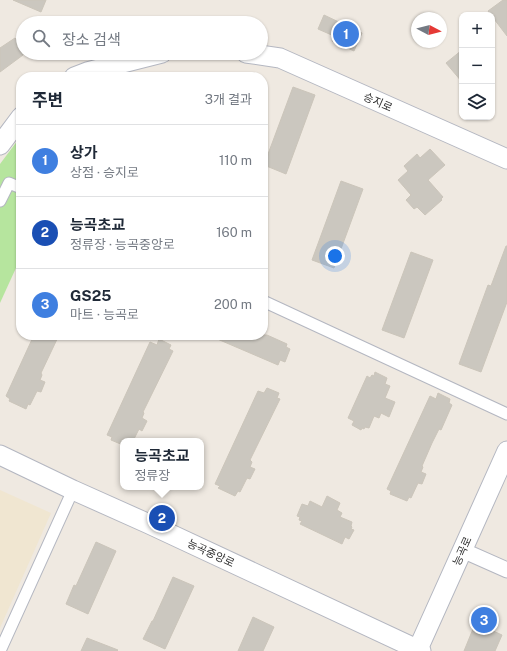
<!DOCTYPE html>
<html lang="ko">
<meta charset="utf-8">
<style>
body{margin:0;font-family:"Public Sans","Noto Sans KR",sans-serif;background:#f6f6f7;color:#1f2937}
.controls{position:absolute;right:12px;top:12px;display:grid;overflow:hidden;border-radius:8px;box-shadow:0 1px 3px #0004}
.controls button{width:36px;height:36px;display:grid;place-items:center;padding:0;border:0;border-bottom:1px solid #e0e1e3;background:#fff;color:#1f2937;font:20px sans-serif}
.compass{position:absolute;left:411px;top:12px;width:36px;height:36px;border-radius:50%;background:#fff;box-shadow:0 1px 3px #0004;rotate:97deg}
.you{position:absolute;left:335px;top:256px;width:14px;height:14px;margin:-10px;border:3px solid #fff;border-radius:50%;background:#1a73e8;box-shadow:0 0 0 6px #1a73e833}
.badge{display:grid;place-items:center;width:26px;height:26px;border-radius:50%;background:#1a73e8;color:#fff;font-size:13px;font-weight:700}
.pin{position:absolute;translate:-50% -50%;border:2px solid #fff;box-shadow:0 1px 4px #0006}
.popup{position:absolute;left:120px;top:438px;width:84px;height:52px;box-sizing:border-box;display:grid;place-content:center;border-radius:8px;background:#fff;filter:drop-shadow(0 1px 3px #0005);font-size:13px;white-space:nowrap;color:#747a83}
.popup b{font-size:15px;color:#1f2937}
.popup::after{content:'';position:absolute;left:50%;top:100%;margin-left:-8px;border:8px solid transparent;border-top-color:#fff}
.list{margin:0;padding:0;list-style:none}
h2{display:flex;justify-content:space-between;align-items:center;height:52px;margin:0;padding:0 16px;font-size:17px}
h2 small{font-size:13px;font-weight:400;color:#747a83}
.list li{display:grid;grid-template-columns:26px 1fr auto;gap:12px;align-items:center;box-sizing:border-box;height:72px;padding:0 16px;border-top:1px solid #e0e1e3}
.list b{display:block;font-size:15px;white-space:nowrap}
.list p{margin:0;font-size:13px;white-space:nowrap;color:#747a83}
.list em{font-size:13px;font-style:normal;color:#747a83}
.icon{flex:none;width:22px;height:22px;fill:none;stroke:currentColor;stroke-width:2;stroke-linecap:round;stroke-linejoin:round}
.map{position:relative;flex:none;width:507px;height:651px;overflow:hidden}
.search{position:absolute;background:#fff;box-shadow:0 1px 3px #0004;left:16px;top:16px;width:252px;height:44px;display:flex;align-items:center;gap:10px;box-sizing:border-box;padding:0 14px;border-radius:22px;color:#747a83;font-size:15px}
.panel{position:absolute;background:#fff;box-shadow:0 1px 3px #0004;left:16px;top:72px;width:252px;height:268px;border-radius:16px}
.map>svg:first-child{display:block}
</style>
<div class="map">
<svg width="507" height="651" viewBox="0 0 507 651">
<rect width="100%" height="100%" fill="#efe9e1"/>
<!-- education -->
<path fill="#f0e6d1" d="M0 490 51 513 0 628Z"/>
<!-- green -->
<path fill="#b6e59e" d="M21 136V257L0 303V164Z"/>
<!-- building -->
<g fill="#cbc7bf" stroke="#cbc5ba">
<path d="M13 0H46L41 12Z"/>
<path d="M503 0H507V36L488 11Z"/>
<path d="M324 15 362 33 354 51 332 41 334 36 318 29Z"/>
<path d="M15 38 23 47V55L0 72V48Z"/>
<path d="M462 50V82L446 63Z"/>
<path d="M293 87 315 95 286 174 264 165Z"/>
<path d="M430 149 445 165 428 180 443 197 441 199 442 200 425 215 417 207 414 209 406 200 411 195 398 180 408 171 404 166 417 154 420 158Z"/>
<path d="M341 181 363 189 334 268 312 260Z"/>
<path d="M506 246H507V302L481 372 459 364 488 285 491 286Z"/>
<path d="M411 252 433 260 404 338 382 330Z"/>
<path d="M34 335H59L41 373 42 375 40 380 45 382 41 392 37 391 30 405 28 404 26 409 9 401 10 399 6 396Z"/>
<path d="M208 335H267L287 344 286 347 290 349 285 362 280 360 278 365Z"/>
<path d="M159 339 171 345 169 349 173 351 143 412 144 413 142 418 147 421 142 431 139 429 133 441H123V445L111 440 112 437 107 435 150 342 157 345Z"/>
<path d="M375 372 387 378 385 384 390 386 385 398 395 402 389 417 381 413 379 418 374 416 369 428 365 427 364 429 362 428 361 430 352 425 354 421 348 418 367 376 370 378 372 375 374 376Z"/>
<path d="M267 388 279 393 277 398 280 399 250 460 252 462 250 467 255 469 250 479 247 478 240 492 238 491 235 496 218 488 220 486 215 484 258 391 264 393Z"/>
<path d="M438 393 450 399 449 403 452 405 441 430 439 429 432 443 422 466 423 467 421 472 426 474 422 484 418 483 411 498 409 497 407 501 390 494 391 491 387 489 430 396 436 399Z"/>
<path d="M327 496 340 503 337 510 342 513 340 517 352 522 351 526 352 527 351 529 354 530 349 539 345 537 342 544 300 524 302 521 299 520 300 517 297 516 302 504 308 506 310 501 322 507Z"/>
<path d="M96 542 116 551 88 614 66 604 74 585 76 586Z"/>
<path d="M173 577 194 586 165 649 143 639 152 621H153Z"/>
<path d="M253 617 274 627 263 651H238Z"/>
<path d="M480 625 502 635 495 651H464L473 629Z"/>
<path d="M87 638 118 650 117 651H81Z"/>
</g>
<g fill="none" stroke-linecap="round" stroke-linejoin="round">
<!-- pedestrian casing -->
<g stroke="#b4b7c1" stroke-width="13">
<g id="pedestrian">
<path d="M0 201 9 183 21 188"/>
<path d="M263 301 507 414"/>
<path d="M0 651 73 490"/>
</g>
</g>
<!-- minor casing -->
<g stroke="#b4b7c1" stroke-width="17">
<path id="minor" d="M462 550 507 570"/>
</g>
<!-- tertiary casing -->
<g stroke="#b4b7c1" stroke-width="21">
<g id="tertiary">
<path d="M246 53 280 58 507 159"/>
<path d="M74 77 87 72 162 53"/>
<path d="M0 145 21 117"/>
<path d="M0 455 73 490 149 524 421 651"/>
<path d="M418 649 507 451"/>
</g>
</g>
<!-- secondary casing -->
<g stroke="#b4b7c1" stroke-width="24">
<path id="secondary" d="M417 651 418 649"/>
</g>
<!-- pedestrian -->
<use href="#pedestrian" stroke="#fff" stroke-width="11"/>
<!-- minor -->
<use href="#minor" stroke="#fff" stroke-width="15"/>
<!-- tertiary -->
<use href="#tertiary" stroke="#fff" stroke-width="19"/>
<!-- secondary -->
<use href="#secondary" stroke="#fff" stroke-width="22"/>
</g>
<g text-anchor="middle" stroke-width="4" stroke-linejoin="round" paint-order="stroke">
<!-- street labels -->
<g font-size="11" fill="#2e2e2e" stroke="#fff">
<text transform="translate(378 102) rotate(24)" y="4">승지로</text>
<text transform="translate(462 551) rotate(-66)" y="4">능곡로</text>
<text transform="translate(211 553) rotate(25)" y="4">능곡중앙로</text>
</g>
</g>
</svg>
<div class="controls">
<button>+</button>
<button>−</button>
<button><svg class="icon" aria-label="layers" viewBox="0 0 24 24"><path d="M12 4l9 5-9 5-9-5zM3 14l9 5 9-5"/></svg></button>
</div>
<svg class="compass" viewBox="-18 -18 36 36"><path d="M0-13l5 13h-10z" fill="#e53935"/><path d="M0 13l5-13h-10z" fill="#747a83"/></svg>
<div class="you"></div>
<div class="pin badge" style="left:346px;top:34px;background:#3f7fe0">1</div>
<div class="pin badge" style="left:162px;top:518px;background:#1a4fb4">2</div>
<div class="popup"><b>능곡초교</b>정류장</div>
<div class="pin badge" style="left:484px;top:620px;background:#3f7fe0">3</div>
<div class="search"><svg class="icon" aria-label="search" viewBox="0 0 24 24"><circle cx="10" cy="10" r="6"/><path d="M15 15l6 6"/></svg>장소 검색</div>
<section class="panel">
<h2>주변<small>3개 결과</small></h2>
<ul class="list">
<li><span class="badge" style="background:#3f7fe0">1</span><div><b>상가</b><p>상점 · 승지로</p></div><em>110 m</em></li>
<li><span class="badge" style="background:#1a4fb4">2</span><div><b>능곡초교</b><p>정류장 · 능곡중앙로</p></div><em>160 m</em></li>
<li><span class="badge" style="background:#3f7fe0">3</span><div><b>GS25</b><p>마트 · 능곡로</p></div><em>200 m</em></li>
</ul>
</section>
</div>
